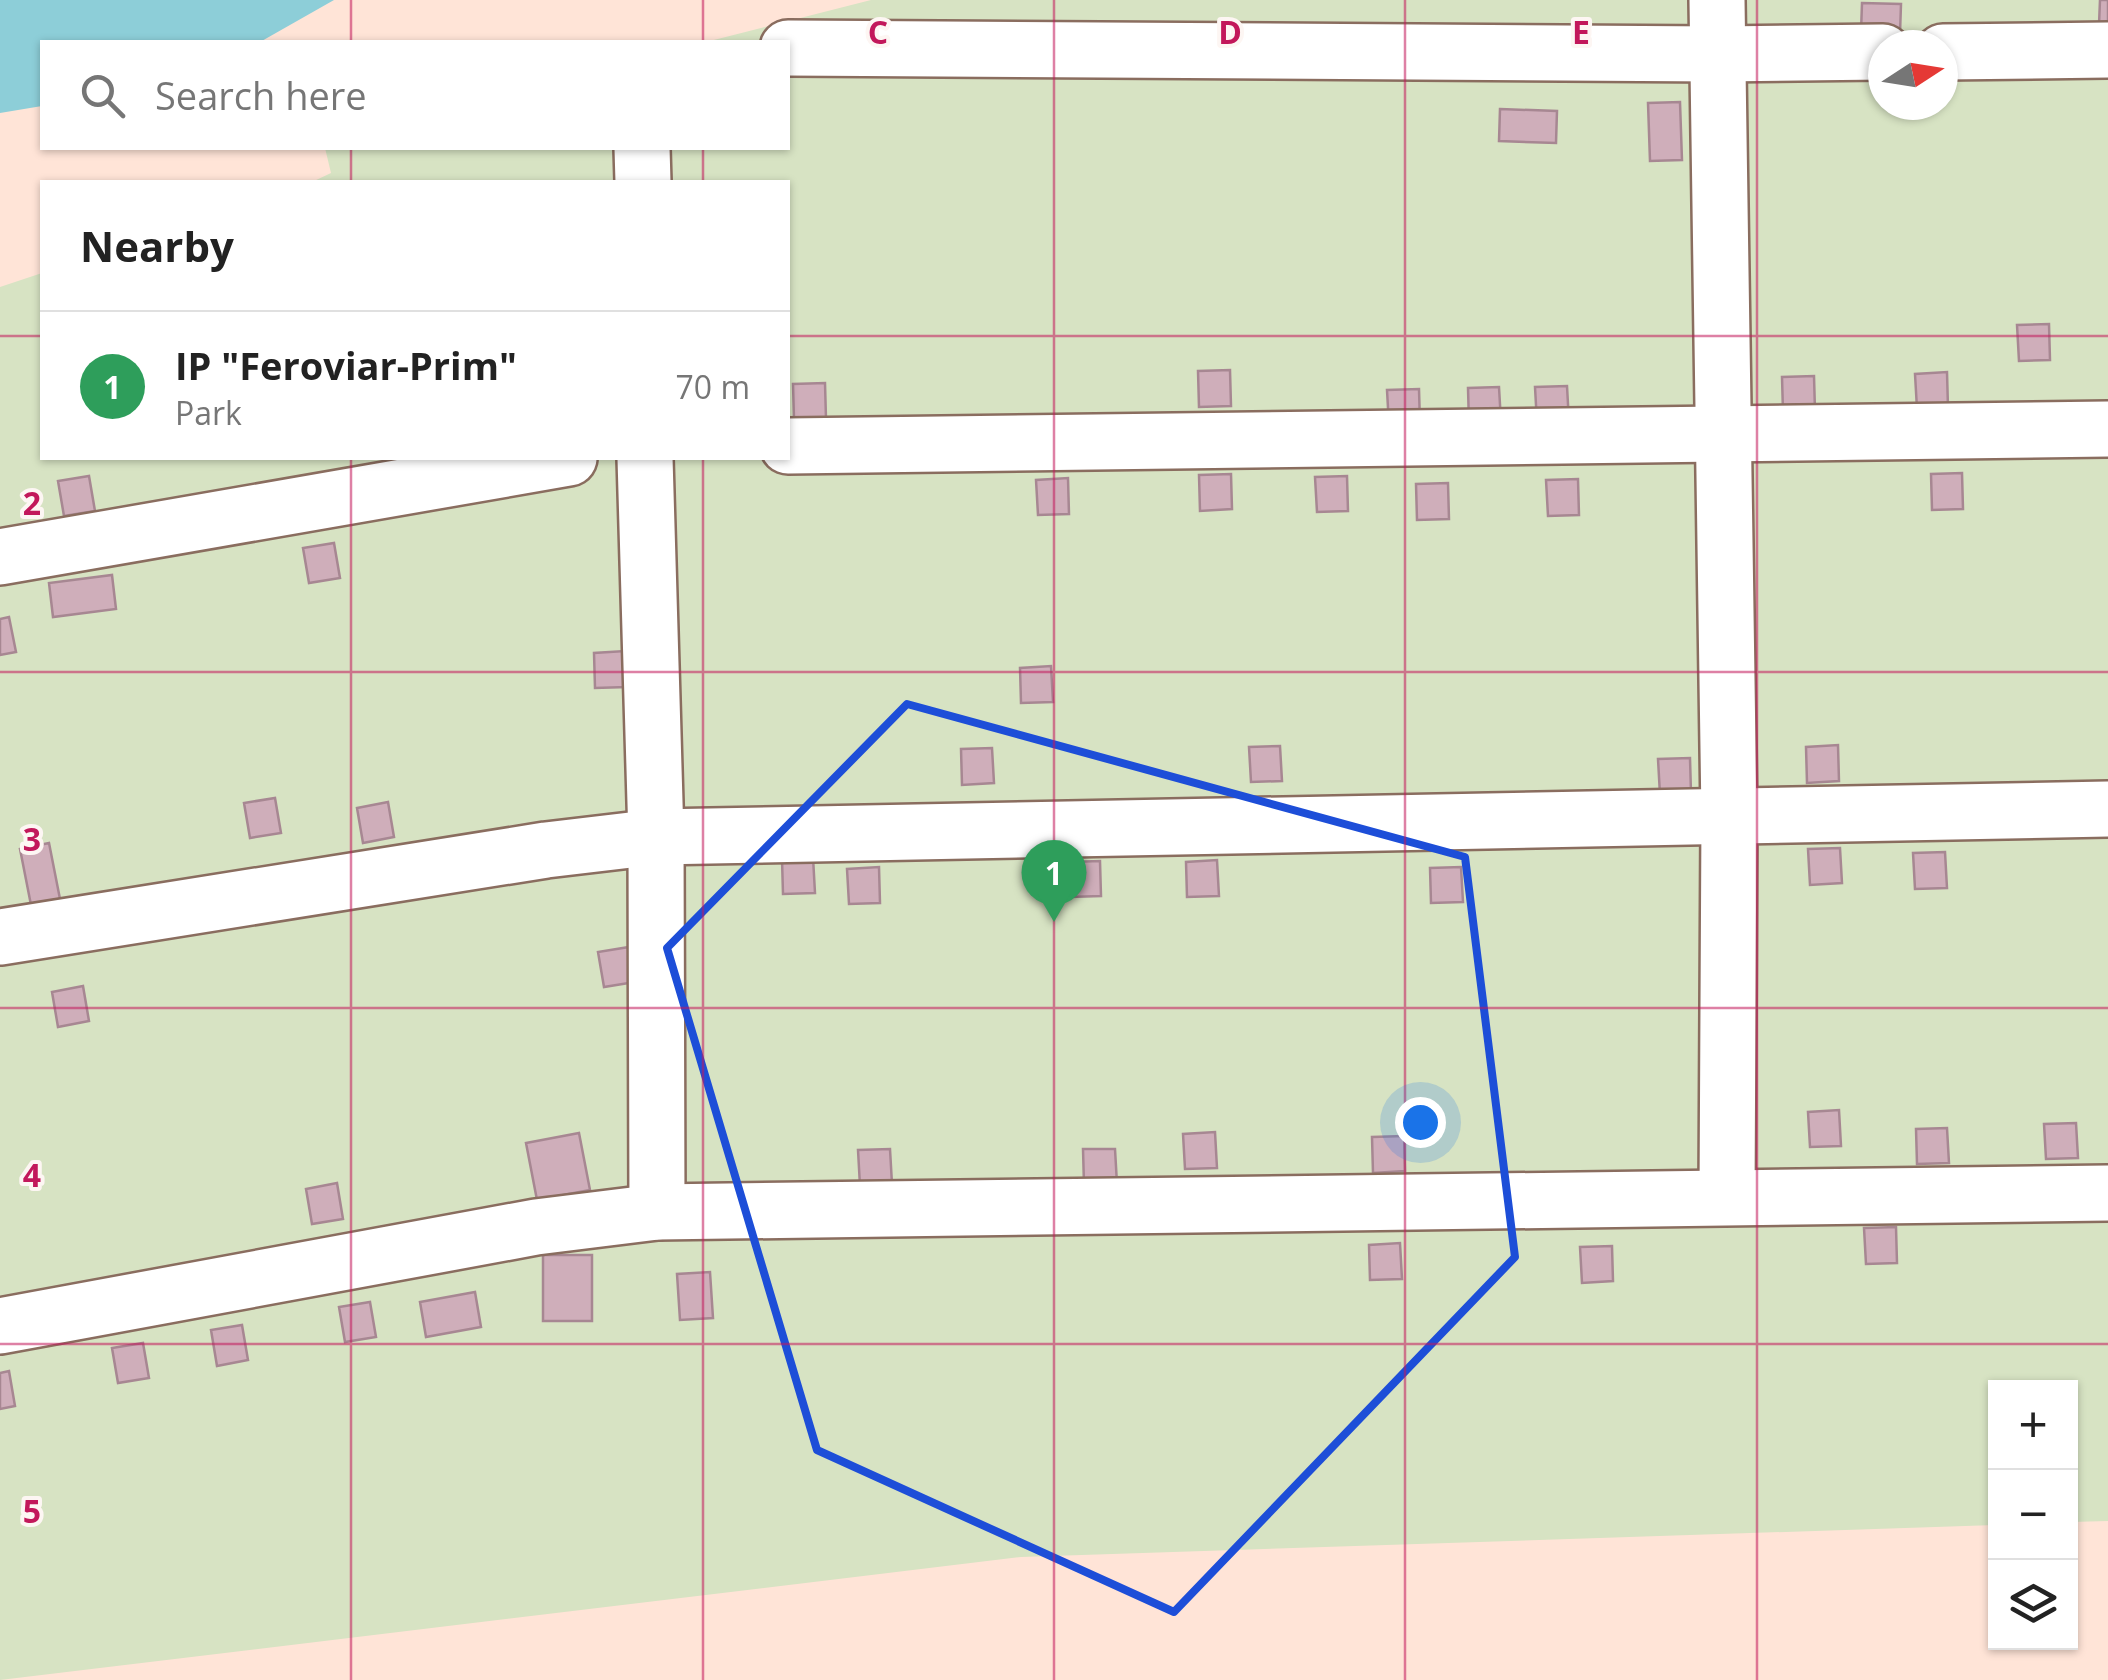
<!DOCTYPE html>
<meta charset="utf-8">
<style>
body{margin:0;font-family:"Open Sans",sans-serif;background:#f6f6f6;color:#222}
.controls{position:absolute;right:30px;bottom:30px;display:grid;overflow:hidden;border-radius:0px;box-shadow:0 2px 8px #0004}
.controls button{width:90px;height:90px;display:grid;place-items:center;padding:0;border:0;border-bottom:2px solid #e0e0e0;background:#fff;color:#222;font:50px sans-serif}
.compass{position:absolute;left:1868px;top:30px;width:90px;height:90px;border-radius:50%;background:#fff;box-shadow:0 2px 8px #0004;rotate:78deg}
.you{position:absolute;left:1420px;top:1122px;width:35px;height:35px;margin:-25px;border:8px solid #fff;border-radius:50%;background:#1a73e8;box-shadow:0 0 0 15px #1a73e833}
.badge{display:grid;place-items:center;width:65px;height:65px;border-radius:50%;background:#7c3aed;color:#fff;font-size:32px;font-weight:700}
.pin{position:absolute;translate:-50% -82px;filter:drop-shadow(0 2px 5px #0008)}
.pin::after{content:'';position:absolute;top:52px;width:35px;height:30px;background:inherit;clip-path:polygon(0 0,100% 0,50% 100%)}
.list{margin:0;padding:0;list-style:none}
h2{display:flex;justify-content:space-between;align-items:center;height:130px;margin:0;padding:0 40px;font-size:42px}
h2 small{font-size:32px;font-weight:400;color:#767676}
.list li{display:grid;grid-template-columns:65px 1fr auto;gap:30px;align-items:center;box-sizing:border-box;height:150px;padding:0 40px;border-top:2px solid #e0e0e0}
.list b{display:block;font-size:38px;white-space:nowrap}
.list p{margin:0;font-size:32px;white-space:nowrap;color:#767676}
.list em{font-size:32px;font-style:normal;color:#767676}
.icon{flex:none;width:55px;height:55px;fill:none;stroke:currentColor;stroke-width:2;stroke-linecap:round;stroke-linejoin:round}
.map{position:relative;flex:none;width:2108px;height:1680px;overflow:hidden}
.search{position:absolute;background:#fff;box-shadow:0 2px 8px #0004;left:40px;top:40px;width:750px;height:110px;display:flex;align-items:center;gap:25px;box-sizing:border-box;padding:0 35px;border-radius:0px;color:#767676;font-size:38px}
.panel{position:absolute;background:#fff;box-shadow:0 2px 8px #0004;left:40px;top:180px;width:750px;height:280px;border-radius:0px}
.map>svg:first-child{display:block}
</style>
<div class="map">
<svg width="2108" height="1680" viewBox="0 0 2108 1680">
<rect width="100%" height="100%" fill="#ffe4d7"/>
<!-- green -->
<path fill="#d7e3c3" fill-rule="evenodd" d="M871 0H2108V1521L2071 1522 2070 1388H1996L1995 1525 1021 1557 0 1680V287L42 273V458H788V182H312L331 173 325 148H788V42H706ZM1883 45H1943V105H1883Z"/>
<!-- water -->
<path fill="#8dced8" d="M0 0H334L260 42H42V106L0 113Z"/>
<!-- building -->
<g fill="#cfaeba" stroke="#a78792" stroke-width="2.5">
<path d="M2100 0H2108V25H2099Z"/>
<path d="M1862 3 1901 4 1900 34 1861 32Z"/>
<path d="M1680 102 1682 160 1650 161 1648 103Z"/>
<path d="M1500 109 1557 111 1556 143 1499 141Z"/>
<path d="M2049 324 2050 360 2019 361 2017 325Z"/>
<path d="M1230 370 1231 406 1199 407 1198 371Z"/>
<path d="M1947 372 1948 408 1917 409 1915 374Z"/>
<path d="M1814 376 1815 411 1783 412 1782 377Z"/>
<path d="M825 383 826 419 794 420 793 384Z"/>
<path d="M1567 386 1569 422 1537 423 1535 387Z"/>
<path d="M1499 387 1501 422 1469 424 1468 388Z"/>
<path d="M1419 389 1420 424 1389 426 1387 390Z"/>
<path d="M1962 473 1963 509 1932 510 1931 474Z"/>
<path d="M1231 474 1232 509 1200 511 1199 475Z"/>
<path d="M89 476 95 511 64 516 58 481Z"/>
<path d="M1347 476 1348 511 1317 512 1315 477Z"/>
<path d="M1068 478 1069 514 1038 515 1036 480Z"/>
<path d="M1578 479 1579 515 1548 516 1546 480Z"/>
<path d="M1448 483 1449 519 1417 520 1416 484Z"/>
<path d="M334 543 340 578 309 583 303 548Z"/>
<path d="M112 575 116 609 53 617 49 583Z"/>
<path d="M9 617 16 652 0 655V619Z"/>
<path d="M625 651 627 687 595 688 594 653Z"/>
<path d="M1051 666 1053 702 1021 703 1020 668Z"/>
<path d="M1838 745 1839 781 1807 783 1806 747Z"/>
<path d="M1280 746 1282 781 1251 782 1249 747Z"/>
<path d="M992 748 994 783 962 785 961 749Z"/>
<path d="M1690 758 1691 793 1660 795 1658 759Z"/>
<path d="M275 798 281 833 250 838 244 803Z"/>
<path d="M388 802 394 837 363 843 357 808Z"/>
<path d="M49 843 60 899 31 905 20 849Z"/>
<path d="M1840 848 1842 883 1810 885 1808 849Z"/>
<path d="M1945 852 1947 888 1915 889 1913 853Z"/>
<path d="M813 857 815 893 783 894 782 859Z"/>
<path d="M1217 860 1219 896 1187 897 1186 862Z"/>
<path d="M1100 861 1101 896 1070 897 1068 862Z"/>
<path d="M879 867 880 903 849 904 847 869Z"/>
<path d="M1461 867 1463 902 1431 903 1430 868Z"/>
<path d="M629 947 635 982 604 987 598 952Z"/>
<path d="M83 986 89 1021 58 1027 52 992Z"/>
<path d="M1839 1110 1841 1146 1810 1147 1808 1112Z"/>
<path d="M2076 1123 2078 1158 2046 1159 2044 1124Z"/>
<path d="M1947 1128 1949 1163 1917 1164 1916 1129Z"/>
<path d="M1215 1132 1217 1168 1185 1169 1183 1134Z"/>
<path d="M579 1133 590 1190 537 1200 526 1143Z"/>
<path d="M1404 1136 1405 1171 1373 1173 1372 1137Z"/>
<path d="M890 1149 892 1184 860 1186 858 1150Z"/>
<path d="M1083 1149H1115L1117 1184 1084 1185Z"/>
<path d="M337 1183 343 1219 312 1224 306 1189Z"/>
<path d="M1896 1227 1897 1263 1866 1264 1864 1228Z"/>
<path d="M1400 1243 1402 1279 1370 1280 1369 1245Z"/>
<path d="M1612 1246 1613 1281 1582 1283 1580 1247Z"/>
<rect x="543" y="1255" width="49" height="66"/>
<path d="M710 1272 713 1318 680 1320 677 1274Z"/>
<path d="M475 1292 481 1327 426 1337 420 1302Z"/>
<path d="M370 1302 376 1337 345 1342 339 1307Z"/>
<path d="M242 1325 248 1360 217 1366 211 1330Z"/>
<path d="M143 1343 149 1378 118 1383 112 1348Z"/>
<path d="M9 1371 15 1406 0 1409V1373Z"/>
</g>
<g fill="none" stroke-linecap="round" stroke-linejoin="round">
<!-- minor casing -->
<g stroke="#8a6d5f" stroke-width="60">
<g id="minor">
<path d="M1717 0 1729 816 1727 1197"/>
<path d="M788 48 1719 54 1883 52"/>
<path d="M1943 52 2108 50"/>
<path d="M642 148 643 182"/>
<path d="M788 446 2108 429"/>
<path d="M645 458 656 837 657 1212"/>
<path d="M0 557 569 458"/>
<path d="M0 937 546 850 656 837 2108 809"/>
<path d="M0 1326 536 1227 657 1212 2108 1193"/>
</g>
</g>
<!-- minor -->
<use href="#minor" stroke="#fff" stroke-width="55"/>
</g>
<!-- marked area -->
<path fill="none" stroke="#1d4ed8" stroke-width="8" stroke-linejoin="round" d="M907 704 1465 857 1515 1257 1174 1612 817 1450 667 948Z"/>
<!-- grid -->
<path fill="none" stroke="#c2185b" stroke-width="2.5" stroke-opacity="0.55" d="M351 0V42M703 0V42M1054 0V1680M1405 0V1680M1757 0V1680M351 148V182M703 148V182M0 336H42M788 336H2108M351 458V1680M703 458V1680M0 672H2108M0 1008H2108M0 1344H2108"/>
<g font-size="32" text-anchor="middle" font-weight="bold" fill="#c2185b" stroke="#fdf6f3" stroke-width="8" stroke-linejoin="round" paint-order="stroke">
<text x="878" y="44">C</text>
<text x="1230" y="44">D</text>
<text x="1581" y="44">E</text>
<text x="32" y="515">2</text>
<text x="32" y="851">3</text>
<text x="32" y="1187">4</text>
<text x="32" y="1523">5</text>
</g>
</svg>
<div class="controls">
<button>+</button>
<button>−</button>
<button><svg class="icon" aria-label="layers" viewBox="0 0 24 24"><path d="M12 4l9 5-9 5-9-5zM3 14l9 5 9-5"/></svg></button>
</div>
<svg class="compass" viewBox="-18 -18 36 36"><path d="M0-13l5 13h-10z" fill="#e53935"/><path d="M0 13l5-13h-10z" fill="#767676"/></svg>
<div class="you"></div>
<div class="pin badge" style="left:1054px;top:922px;background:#2e9e5b">1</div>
<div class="search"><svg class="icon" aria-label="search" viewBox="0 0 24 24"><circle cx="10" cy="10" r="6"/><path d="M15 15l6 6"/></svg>Search here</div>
<section class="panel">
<h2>Nearby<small></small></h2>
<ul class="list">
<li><span class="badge" style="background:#2e9e5b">1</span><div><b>IP &quot;Feroviar-Prim&quot;</b><p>Park</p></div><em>70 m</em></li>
</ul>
</section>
</div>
